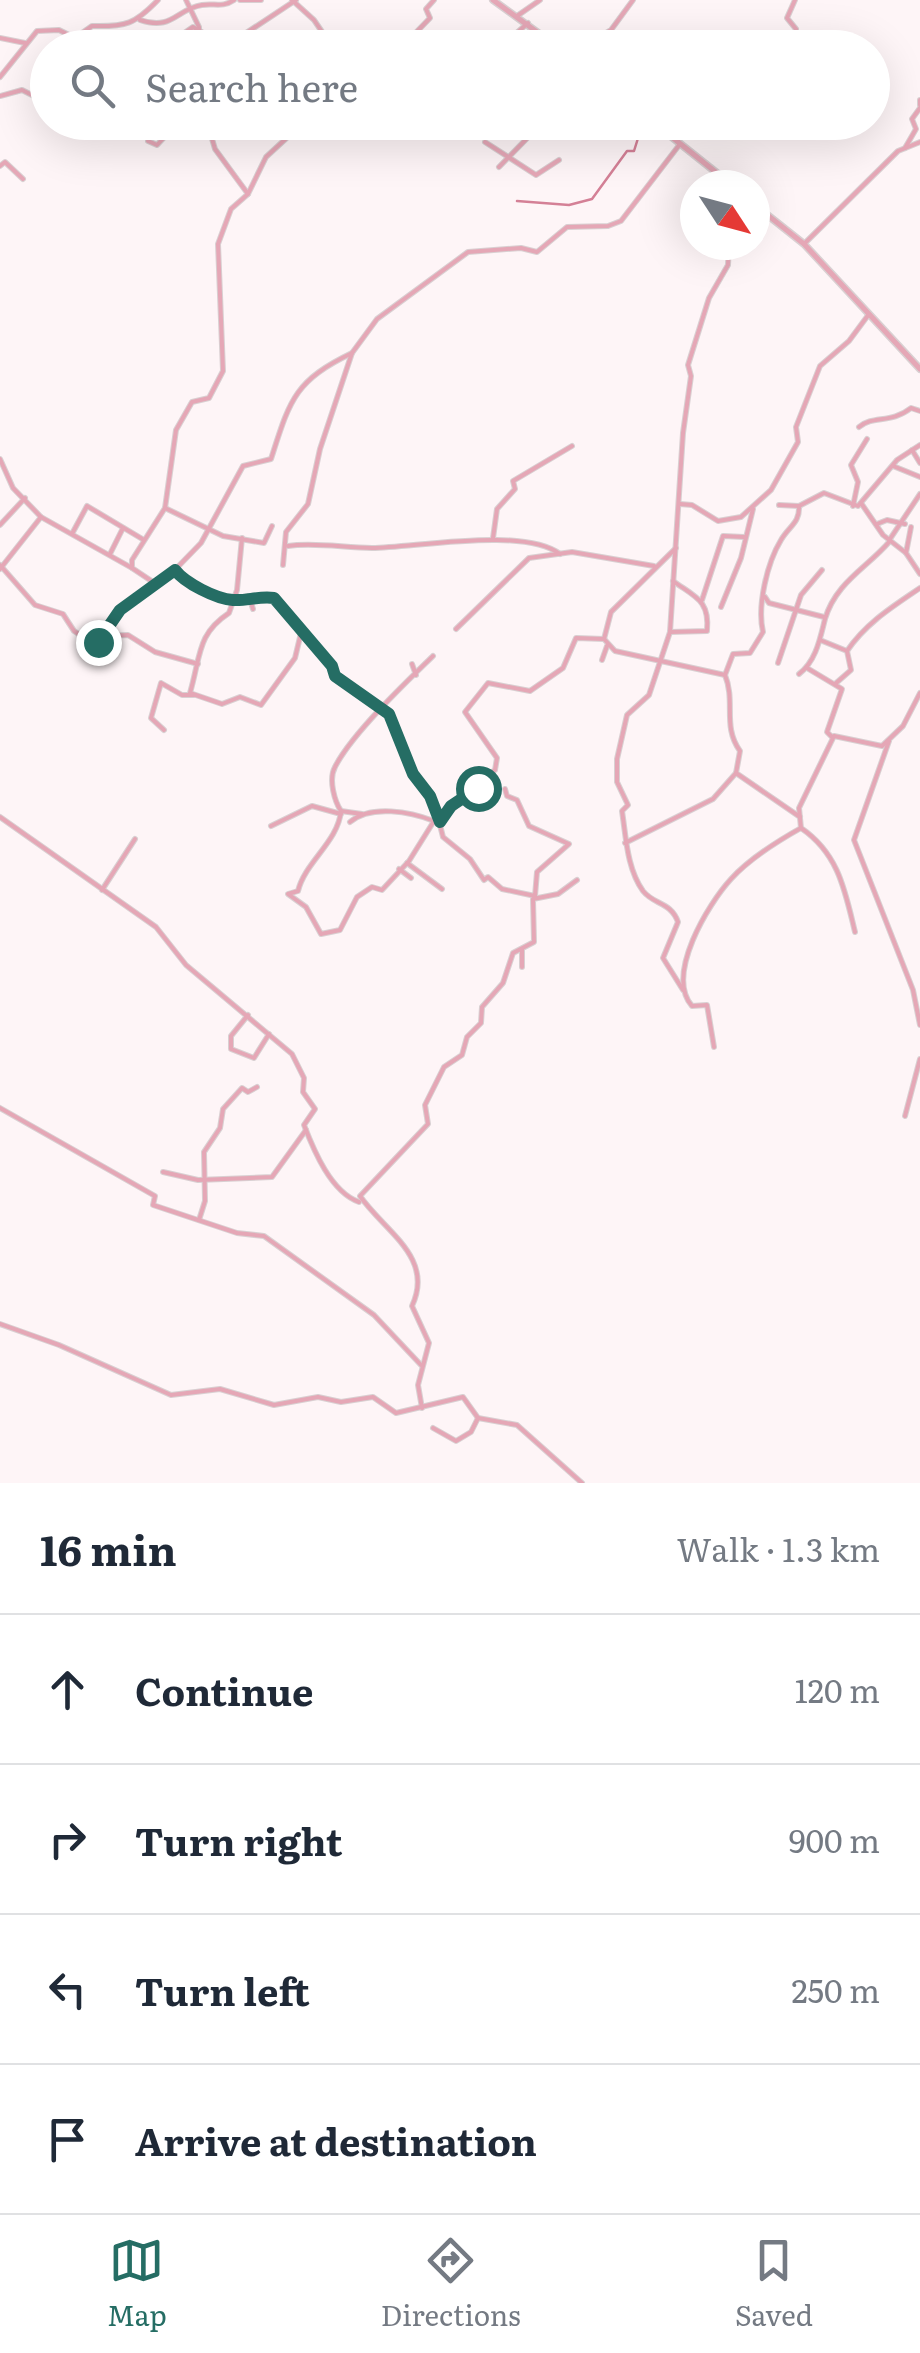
<!DOCTYPE html>
<meta charset="utf-8">
<style>
body{margin:0;font-family:Literata,serif;background:#f2f2f3;color:#1f2937}
.compass{position:absolute;left:680px;top:170px;width:90px;height:90px;border-radius:50%;background:#fff;box-shadow:0 10px 40px #0002;rotate:126deg}
.stop{position:absolute;width:30px;height:30px;margin:-22px;border:8px solid #256d64;border-radius:50%;background:#fff}
.stop.end{background:#256d64;border-color:#fff;box-shadow:0 2px 10px #0008}
.list{margin:0;padding:0;list-style:none}
h2{display:flex;justify-content:space-between;align-items:center;height:130px;margin:0;padding:0 40px;font-size:42px}
h2 small{font-size:32px;font-weight:400;color:#747a83}
.list li{display:grid;grid-template-columns:65px 1fr auto;gap:30px;align-items:center;box-sizing:border-box;height:150px;padding:0 40px;border-top:2px solid #e0e1e3}
.list b{display:block;font-size:38px;white-space:nowrap}
.list em{font-size:32px;font-style:normal;color:#747a83}
.icon{flex:none;width:55px;height:55px;fill:none;stroke:currentColor;stroke-width:2;stroke-linecap:round;stroke-linejoin:round}
.map{position:relative;flex:none;width:920px;height:1483px;overflow:hidden}
.search{position:absolute;background:#fff;box-shadow:0 10px 40px #0002;left:30px;right:30px;top:30px;height:110px;display:flex;align-items:center;gap:25px;box-sizing:border-box;padding:0 35px;border-radius:55px;color:#747a83;font-size:38px}
.sheet{height:730px;background:#fff}
nav{display:flex;justify-content:space-around;align-items:center;box-sizing:border-box;height:140px;border-top:2px solid #e0e1e3;background:#fff;font-size:28px;color:#747a83}
nav a{display:grid;justify-items:center;gap:5px}
nav .on{color:#256d64}
.map>svg:first-child{display:block}
</style>
<div class="map">
<svg width="920" height="1483" viewBox="0 0 920 1483">
<rect width="100%" height="100%" fill="#fef5f7"/>
<g fill="none" stroke-linecap="round" stroke-linejoin="round">
<!-- stream -->
<path stroke="#d48096" stroke-width="2.5" d="M517 201 569 205 592 199 627 151H634L639 135 651 123"/>
<!-- minor casing -->
<g stroke="#d9d0d2" stroke-width="6">
<g id="minor">
<path d="M186 0 199 27 200 48"/>
<path d="M240 0H261"/>
<path d="M292 0 314 20 333 48"/>
<path d="M795 0 787 18 796 29"/>
<path d="M517 16 540 0"/>
<path d="M140 20C173 31 176 9 202 5 215 3 222 8 234 0"/>
<path d="M418 35 427 48"/>
<path d="M0 38 25 43"/>
<path d="M163 48 193 27 224 45 231 43 296 0"/>
<path d="M373 48 383 42 394 48"/>
<path d="M401 48 430 18 426 9 434 0"/>
<path d="M486 48 503 45 528 23"/>
<path d="M580 48 611 30 633 0"/>
<path d="M0 77 37 31 59 30 75 38 92 26C126 27 135 24 158 0"/>
<path d="M0 96 22 90 48 103"/>
<path d="M920 100V105"/>
<path d="M207 122 215 149 248 194"/>
<path d="M148 141 157 145 172 129 191 122"/>
<path d="M485 142 536 175 559 160"/>
<path d="M905 148 916 129 912 119 920 108"/>
<path d="M0 166 5 162 23 179"/>
<path d="M499 167 543 122"/>
<path d="M804 244 898 151 920 142"/>
<path d="M859 427C873 415 891 424 911 408L920 411"/>
<path d="M912 450 920 463"/>
<path d="M0 459 13 488 41 517"/>
<path d="M893 466 920 477"/>
<path d="M861 503 883 535 906 553"/>
<path d="M680 504 692 505 718 521 741 517 771 490 798 442 796 427 820 366 849 341 869 314"/>
<path d="M779 505 799 506 824 493 858 506 897 460 920 445"/>
<path d="M799 506C800 523 789 526 781 540 767 563 757 606 763 632L750 653 733 654 725 675C736 702 722 726 740 751L736 773 800 817"/>
<path d="M853 506 858 482 851 465 867 439"/>
<path d="M165 508 223 536 264 543 272 526"/>
<path d="M877 524 887 520 905 524"/>
<path d="M0 525 25 498"/>
<path d="M911 527 906 553 920 574"/>
<path d="M73 532 87 506 144 540"/>
<path d="M242 538 237 590 229 613C197 634 201 655 190 693L222 704 240 697 261 705 295 658 301 633"/>
<path d="M493 538 497 509 515 489 513 481 572 446"/>
<path d="M890 539 920 494"/>
<path d="M288 546C315 542 345 548 372 548 419 547 523 527 560 554"/>
<path d="M110 554 123 528"/>
<path d="M0 565 35 605 63 614 74 631 96 645 120 610 153 582 166 579 201 543 243 466 271 459C290 400 294 381 352 353"/>
<path d="M283 565 286 532 308 504 320 449 352 353 377 319 468 252 521 248 537 252 567 227 608 226 621 221 680 144"/>
<path d="M0 569 41 517 132 568"/>
<path d="M175 570C189 588 227 604 249 596L253 609"/>
<path d="M153 582 132 568V560L165 508 176 430 192 402 209 398 223 371 218 244 231 209 248 194 266 157 304 122"/>
<path d="M249 596 277 599 329 661 335 676 389 713 416 781 436 809 443 837 470 859 484 880 488 877 502 889 535 896 537 872 569 844 529 826 517 800 507 796 505 789"/>
<path d="M765 597 769 603 824 617"/>
<path d="M702 600 723 536 744 537"/>
<path d="M721 607 741 558 753 509"/>
<path d="M456 629 529 558 572 552 654 566"/>
<path d="M670 632 707 631C710 600 695 597 673 581"/>
<path d="M105 636 128 635 155 652 198 664"/>
<path d="M604 639 615 651 725 675"/>
<path d="M820 640 847 651 851 670 835 684"/>
<path d="M847 651C866 623 892 607 920 588"/>
<path d="M602 660 607 646"/>
<path d="M778 663 801 595 822 570"/>
<path d="M412 664 416 675"/>
<path d="M807 668 842 689 827 732 832 737"/>
<path d="M799 674C816 661 820 639 825 619 836 582 867 568 890 541"/>
<path d="M164 730 151 718 161 683 182 695H194"/>
<path d="M889 741 854 840 913 990 920 1025"/>
<path d="M341 811C335 802 328 780 335 767 351 735 405 683 433 656"/>
<path d="M362 814 341 811C338 842 305 862 298 891L288 894 306 907 321 934 340 930 357 897 372 887 382 890 409 861 434 821 441 822C445 816 490 772 495 770L497 758 465 712 488 683 530 691 563 668 576 638 604 639 611 612 676 548"/>
<path d="M0 817 156 927 186 965 292 1054 304 1078 303 1092 315 1109 304 1125C314 1151 331 1192 359 1202"/>
<path d="M350 822C371 804 411 812 434 821"/>
<path d="M271 826 312 806 341 814"/>
<path d="M625 843 713 799 736 773"/>
<path d="M407 863 442 889"/>
<path d="M399 869 411 878"/>
<path d="M102 890 135 839"/>
<path d="M855 932C845 891 839 854 801 828L799 808 834 736 882 746 903 726 920 693"/>
<path d="M522 949V967"/>
<path d="M683 990 663 958 678 922C671 902 654 905 643 891 627 869 626 837 622 811L628 805 617 782V759L627 715 649 695 670 632 683 433 691 376 688 365 709 298 728 265 729 245"/>
<path d="M248 1015 231 1036V1049L254 1058 269 1034"/>
<path d="M714 1047 707 1005 692 1006C665 975 708 904 731 879 750 858 776 842 801 828"/>
<path d="M0 1108 155 1196 153 1205 237 1233 264 1236 374 1315 421 1365"/>
<path d="M905 1116 920 1059"/>
<path d="M163 1172 198 1180 272 1177 306 1130"/>
<path d="M199 1220 205 1201 204 1152 220 1128 223 1109 242 1088 248 1092 257 1087"/>
<path d="M0 1324 59 1345 171 1395 220 1389 274 1405 318 1397 341 1402 373 1397 396 1413 463 1397 478 1418 517 1425 582 1483"/>
<path d="M422 1408 418 1385 429 1343 412 1306C435 1257 384 1231 360 1196L428 1124 425 1105 444 1067 462 1055 467 1037 481 1023 482 1007 503 983 513 953 534 942 533 899 558 894 577 880"/>
<path d="M433 1428 456 1441 471 1432 478 1418"/>
</g>
</g>
<!-- tertiary casing -->
<g stroke="#d9d0d2" stroke-width="8">
<g id="tertiary">
<path d="M493 0 559 48"/>
<path d="M653 122 732 185"/>
<path d="M755 205 804 244 920 369"/>
</g>
</g>
<!-- minor -->
<use href="#minor" stroke="#e5a7b6" stroke-width="4"/>
<!-- tertiary -->
<use href="#tertiary" stroke="#e5a7b6" stroke-width="5"/>
</g>
<g fill="none" stroke-linecap="round" stroke-linejoin="round">
<!-- route -->
<path stroke="#256d64" stroke-width="12" d="M98 642 120 610 175 570C185 583 216 599 233 600 247 601 258 596 274 598L332 666 335 676 389 714 413 774 430 796 440 822 451 806 478 788"/>
</g>
</svg>
<svg class="compass" viewBox="-18 -18 36 36"><path d="M0-13l5 13h-10z" fill="#e53935"/><path d="M0 13l5-13h-10z" fill="#747a83"/></svg>
<div class="stop" style="left:478px;top:788px"></div>
<div class="stop end" style="left:98px;top:642px"></div>
<div class="search"><svg class="icon" aria-label="search" viewBox="0 0 24 24"><circle cx="10" cy="10" r="6"/><path d="M15 15l6 6"/></svg>Search here</div>
</div>
<section class="sheet">
<h2>16 min<small>Walk · 1.3 km</small></h2>
<ul class="list">
<li><svg class="icon" aria-label="ahead" viewBox="0 0 24 24"><path d="M12 20V5M6 11l6-6 6 6"/></svg><div><b>Continue</b></div><em>120 m</em></li>
<li><svg class="icon" aria-label="right" viewBox="0 0 24 24"><path d="M7 20v-9h11M14 6l5 5-5 5"/></svg><div><b>Turn right</b></div><em>900 m</em></li>
<li><svg class="icon" aria-label="left" viewBox="0 0 24 24"><path d="M17 20v-9H6M10 6l-5 5 5 5"/></svg><div><b>Turn left</b></div><em>250 m</em></li>
<li><svg class="icon" aria-label="arrive" viewBox="0 0 24 24"><path d="M6 21V4h12l-3 4 3 4H6"/></svg><div><b>Arrive at destination</b></div></li>
</ul>
</section>
<nav>
<a class="on"><svg class="icon" aria-label="map" viewBox="0 0 24 24"><path d="M3 6l6-2 6 2 6-2v14l-6 2-6-2-6 2zM9 4v14M15 6v14"/></svg>Map</a>
<a><svg class="icon" aria-label="directions" viewBox="0 0 24 24"><path d="M12 3l9 9-9 9-9-9zM9 14v-3h6M13 9l2 2-2 2"/></svg>Directions</a>
<a><svg class="icon" aria-label="saved" viewBox="0 0 24 24"><path d="M7 4h10v16l-5-4-5 4z"/></svg>Saved</a>
</nav>
